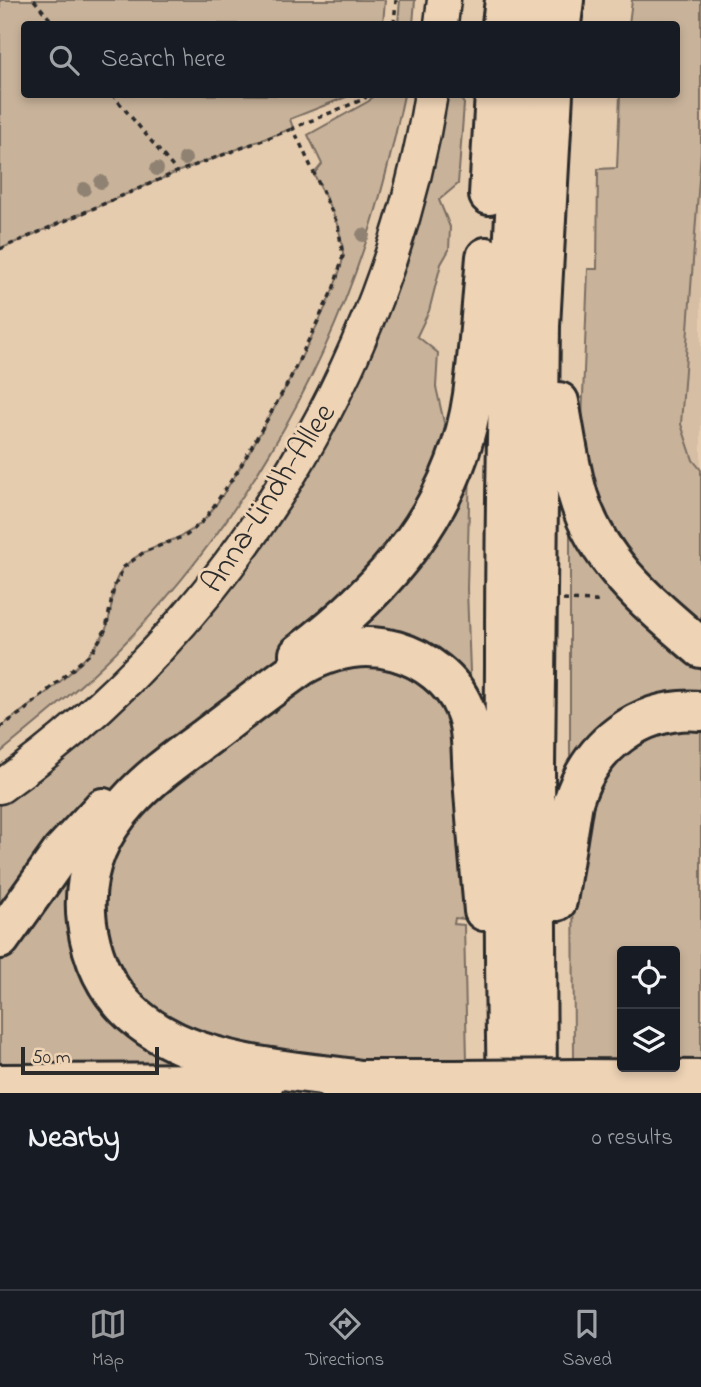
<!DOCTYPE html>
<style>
body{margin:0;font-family:"Indie Flower",sans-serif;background:#20242c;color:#f1f3f6}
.controls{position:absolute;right:21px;bottom:21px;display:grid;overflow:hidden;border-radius:7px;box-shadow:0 4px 10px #0003}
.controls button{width:63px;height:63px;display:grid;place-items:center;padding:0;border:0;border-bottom:2px solid #363941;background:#171b24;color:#f1f3f6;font:35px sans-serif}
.scale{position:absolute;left:21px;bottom:18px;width:138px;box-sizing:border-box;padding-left:7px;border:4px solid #2b2b2b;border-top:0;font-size:19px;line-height:24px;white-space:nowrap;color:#2b2b2b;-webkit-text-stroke:5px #eed3b5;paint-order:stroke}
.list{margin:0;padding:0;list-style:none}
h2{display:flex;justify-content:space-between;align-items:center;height:91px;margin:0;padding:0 28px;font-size:30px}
h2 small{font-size:23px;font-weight:400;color:#9ea1a6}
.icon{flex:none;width:38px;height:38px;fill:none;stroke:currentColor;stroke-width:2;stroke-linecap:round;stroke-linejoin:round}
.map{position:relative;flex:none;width:701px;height:1093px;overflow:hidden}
.search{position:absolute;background:#171b24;box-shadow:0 4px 10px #0003;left:21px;right:21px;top:21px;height:77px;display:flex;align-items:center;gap:18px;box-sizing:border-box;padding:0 24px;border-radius:7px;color:#9ea1a6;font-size:26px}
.sheet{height:196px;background:#171b24}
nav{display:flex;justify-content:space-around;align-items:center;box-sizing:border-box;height:98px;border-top:2px solid #363941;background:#171b24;font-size:19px;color:#9ea1a6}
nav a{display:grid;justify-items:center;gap:4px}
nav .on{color:#98999b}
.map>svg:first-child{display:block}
</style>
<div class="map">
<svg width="701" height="1093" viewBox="0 0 701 1093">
<rect width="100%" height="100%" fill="#e6ccaf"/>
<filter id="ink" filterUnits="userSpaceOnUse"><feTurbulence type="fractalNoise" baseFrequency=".0143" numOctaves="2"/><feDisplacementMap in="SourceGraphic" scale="14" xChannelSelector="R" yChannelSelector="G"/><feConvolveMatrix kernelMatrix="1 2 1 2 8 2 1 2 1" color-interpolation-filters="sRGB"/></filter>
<g filter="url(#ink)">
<!-- built -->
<path fill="#d6bea4" d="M701 152V470L693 460 681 424Z"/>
<!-- green -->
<g fill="#c8b29a" stroke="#7a6e62" stroke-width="2" fill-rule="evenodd">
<path d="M0 0H385L383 24H24V94L351 95 290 119 293 128 177 172 0 249Z"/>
<path d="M400 0H415L413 24H398Z"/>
<path d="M632 0H701V152L681 424 693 460 701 470V636L610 547 581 447 588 269H597L598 169 617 168 620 95 676 94V24H629Z"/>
<path d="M374 95H404C395 138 385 181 372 223 323 382 234 534 116 652 80 688 40 720 0 753V727C31 705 89 664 105 631 115 611 108 583 125 566 147 544 179 544 203 521 231 493 344 290 343 254 342 225 326 200 314 174L322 164 308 135 369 101Z"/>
<path d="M444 95H459L464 104 458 184 439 200 450 227 449 250 441 264 429 311 417 336 438 353 436 387 447 436 425 497 331 619 119 784 95 806 0 926V798L231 581 328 441 382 328 410 254 444 119Z"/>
<path d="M470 464 467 589 471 699 348 640Z"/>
<path d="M570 517 701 662V701L570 767Z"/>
<path d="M397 661 452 710 464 803V919L455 918 454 924 464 925 467 1061 454 1065 260 1057 140 1006 96 918 122 821 326 669Z"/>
<path d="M689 717 701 719V1068H604V1064L574 1061 573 844C585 766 607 729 689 717ZM622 951H675V1067H622Z"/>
<path d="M81 842 77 935 205 1066 0 1070V954Z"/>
</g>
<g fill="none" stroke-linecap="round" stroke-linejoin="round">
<!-- secondary casing -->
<g stroke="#2b2b2b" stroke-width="37">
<g id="secondary">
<path d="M441 24 444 0"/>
<path d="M0 787C227 627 387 369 431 94"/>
</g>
</g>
<!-- highway casing -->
<g stroke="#2b2b2b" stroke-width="44">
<g id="highway">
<path d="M502 24 505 0"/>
<path d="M531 24 533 0"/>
<path d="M561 24 564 0"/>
<path d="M489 195 495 94"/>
<path d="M559 402C565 433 569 466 578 496 597 562 651 605 701 648"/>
<path d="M299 654C386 589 457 507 473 395 479 349 482 303 486 257"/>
<path d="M557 901 573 802C590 746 640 706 701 711"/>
<path d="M0 939 62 852 103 808"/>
<path d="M355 1079C247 1065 106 1060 87 923 81 877 97 836 128 802 150 777 179 757 205 738 238 713 270 688 303 665 332 649 364 642 396 651 424 659 453 680 464 708 473 728 471 755 473 777 476 822 480 866 484 911"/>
<path d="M582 1079 701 1080"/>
<path d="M331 1080H455"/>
<path d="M0 1084 264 1083"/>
<path d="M507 1093C504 950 504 808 505 665 505 474 508 285 523 94"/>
<path d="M537 1093 535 767 540 326 553 94"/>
</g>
</g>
<!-- path -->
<g stroke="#2b2b2b" stroke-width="3.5" stroke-dasharray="5 5" stroke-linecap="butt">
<path d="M34 0 54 24"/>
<path d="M394 24 396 0"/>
<path d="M112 94 177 172"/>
<path d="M0 249 177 172 292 129"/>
<path d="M563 600 596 601V606"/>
<path d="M0 727 24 711 92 652 106 629 114 587 124 567 144 552 187 535 205 519 239 469 289 381 334 287 343 256 338 225 293 128 364 99 368 94"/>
</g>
<!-- secondary -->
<use href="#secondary" stroke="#eed3b5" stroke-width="32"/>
<!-- highway -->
<use href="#highway" stroke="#eed3b5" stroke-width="38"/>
<!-- highway-bridge casing -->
<g stroke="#2b2b2b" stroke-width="44" stroke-linecap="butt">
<path id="highway-bridge" d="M455 1080 582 1079"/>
</g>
<!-- highway-bridge -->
<use href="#highway-bridge" stroke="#eed3b5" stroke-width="38"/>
</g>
<!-- trees -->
<g fill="#908272">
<circle cx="185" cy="159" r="7"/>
<circle cx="157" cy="169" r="7"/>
<circle cx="101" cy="182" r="7"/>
<circle cx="84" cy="189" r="7"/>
<circle cx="363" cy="235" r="7"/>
</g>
</g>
<g text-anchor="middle" stroke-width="6" stroke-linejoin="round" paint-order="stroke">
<!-- street labels -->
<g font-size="32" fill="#2b2b2b" stroke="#eed3b5">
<text transform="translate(267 497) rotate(-57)" y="11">Anna-Lindh-Allee</text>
</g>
</g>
</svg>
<div class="controls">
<button><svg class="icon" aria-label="locate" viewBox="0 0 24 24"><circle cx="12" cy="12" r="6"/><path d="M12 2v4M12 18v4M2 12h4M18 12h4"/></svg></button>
<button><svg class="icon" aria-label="layers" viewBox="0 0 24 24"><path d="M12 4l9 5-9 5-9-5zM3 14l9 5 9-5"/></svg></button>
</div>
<div class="scale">50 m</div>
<div class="search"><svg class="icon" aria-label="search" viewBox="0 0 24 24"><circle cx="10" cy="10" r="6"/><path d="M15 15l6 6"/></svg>Search here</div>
</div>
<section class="sheet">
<h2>Nearby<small>0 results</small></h2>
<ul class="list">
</ul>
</section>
<nav>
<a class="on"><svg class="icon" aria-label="map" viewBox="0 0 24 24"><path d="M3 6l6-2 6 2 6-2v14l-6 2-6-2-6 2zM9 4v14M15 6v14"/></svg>Map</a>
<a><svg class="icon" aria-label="directions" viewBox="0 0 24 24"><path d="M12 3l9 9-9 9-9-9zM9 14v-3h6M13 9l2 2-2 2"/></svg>Directions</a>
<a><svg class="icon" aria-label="saved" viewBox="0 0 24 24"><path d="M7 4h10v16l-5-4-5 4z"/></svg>Saved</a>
</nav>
